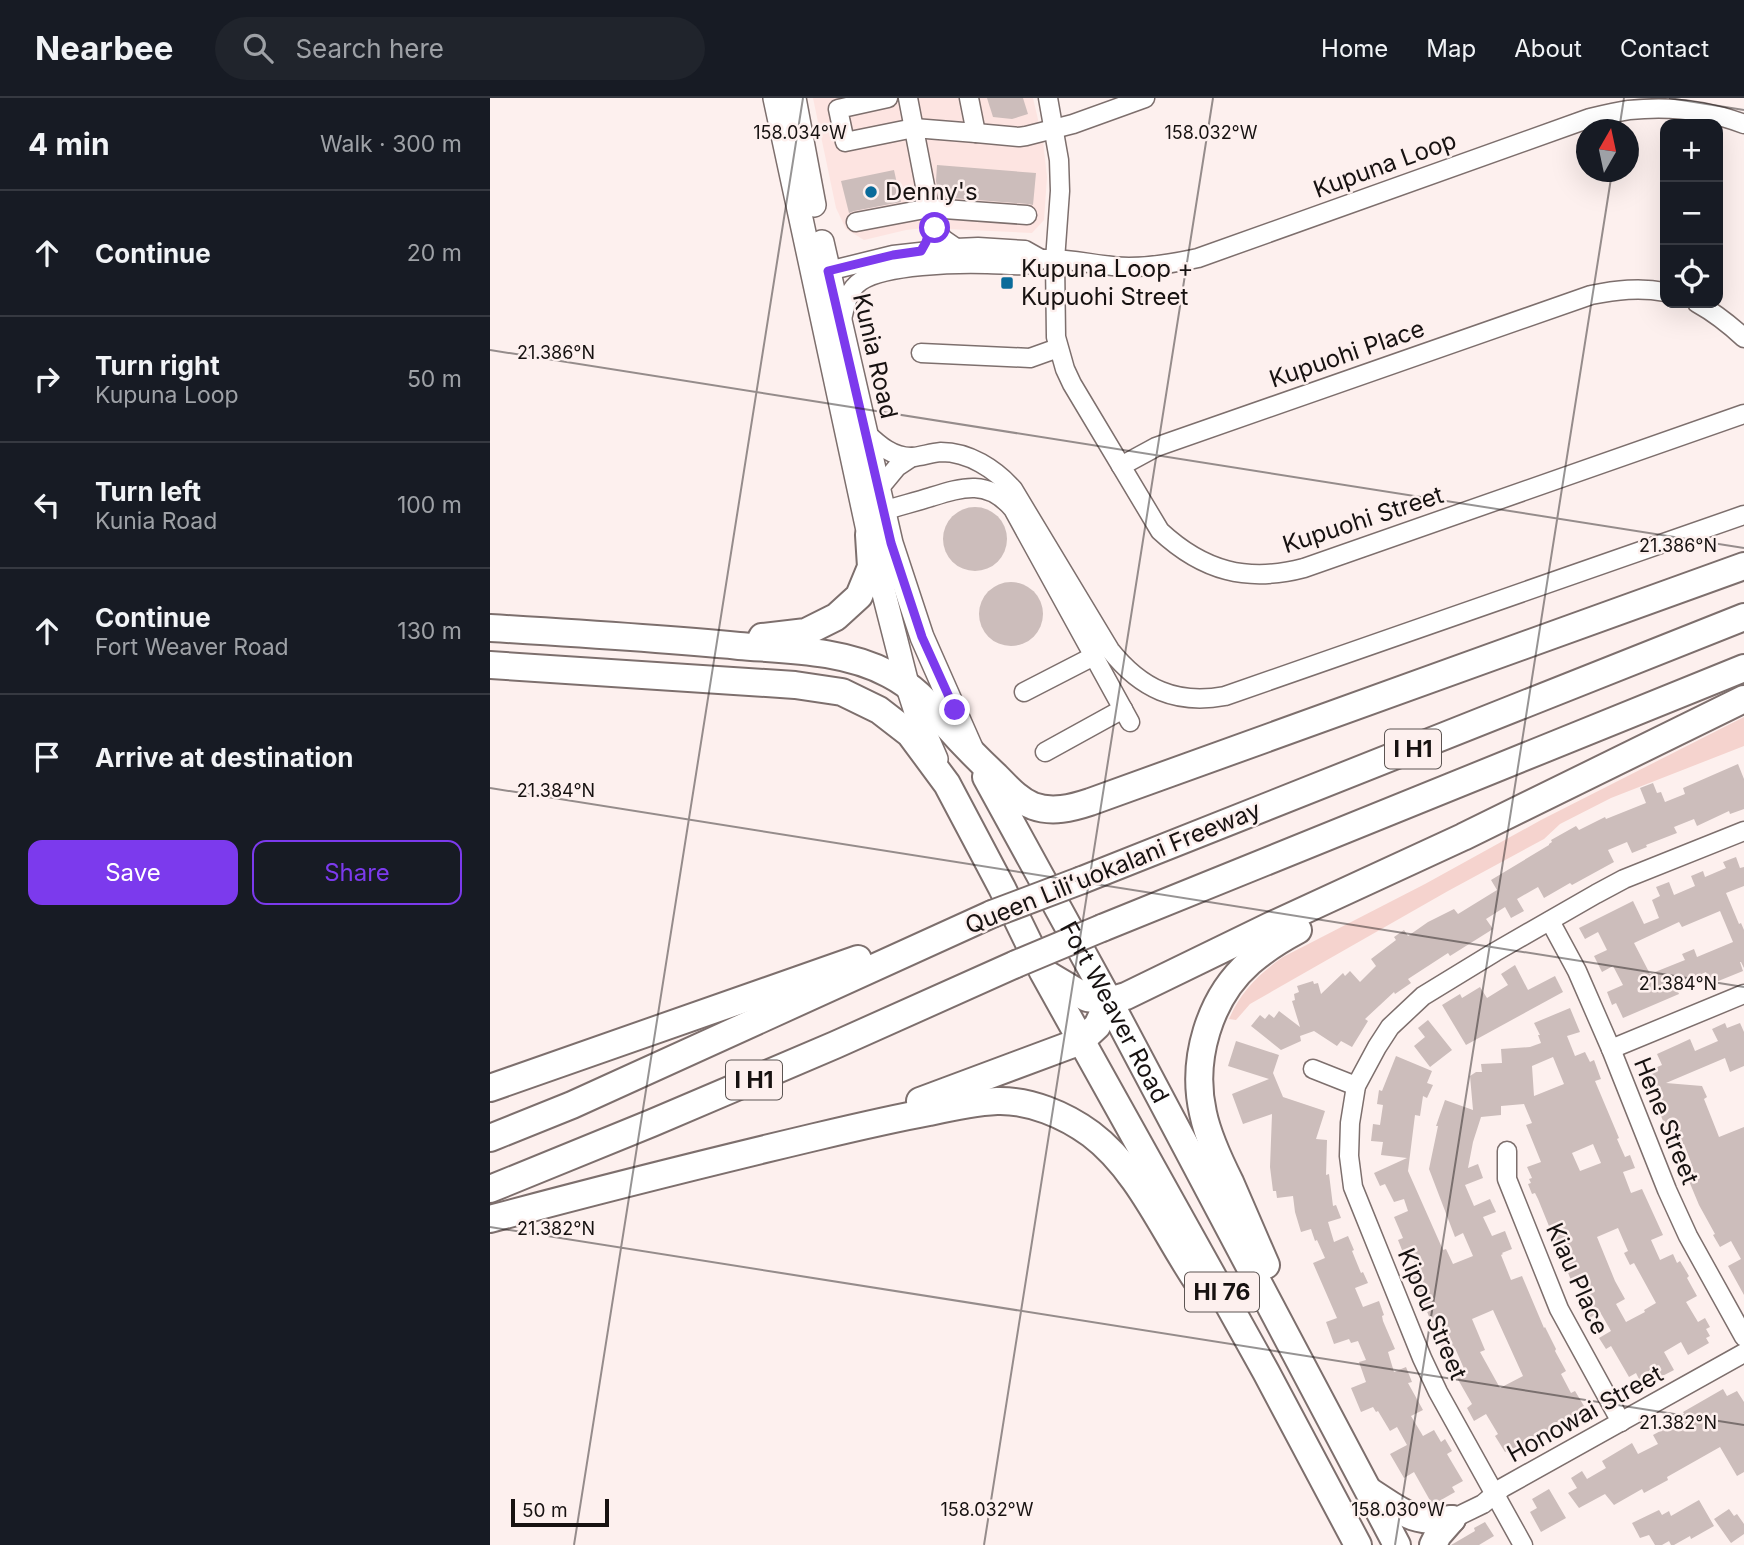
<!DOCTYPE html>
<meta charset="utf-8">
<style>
body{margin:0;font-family:Inter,sans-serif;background:#20242c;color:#f1f3f6}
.controls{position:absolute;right:21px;top:21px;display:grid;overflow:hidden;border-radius:14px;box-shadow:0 7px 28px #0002}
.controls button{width:63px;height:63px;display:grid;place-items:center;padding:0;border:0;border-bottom:2px solid #363941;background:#171b24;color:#f1f3f6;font:35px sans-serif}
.compass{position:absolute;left:1086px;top:21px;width:63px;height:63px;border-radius:50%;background:#171b24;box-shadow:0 7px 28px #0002;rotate:9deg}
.scale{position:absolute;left:21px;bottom:18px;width:98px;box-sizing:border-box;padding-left:7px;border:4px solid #171211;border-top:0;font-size:19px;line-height:24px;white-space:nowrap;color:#171211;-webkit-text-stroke:5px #fdf0ee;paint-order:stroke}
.stop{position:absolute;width:21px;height:21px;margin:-16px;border:5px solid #7c3aed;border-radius:50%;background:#fff}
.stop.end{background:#7c3aed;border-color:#fff;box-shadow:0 2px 7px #0008}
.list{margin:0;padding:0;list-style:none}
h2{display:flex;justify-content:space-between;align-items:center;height:91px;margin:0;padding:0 28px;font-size:30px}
h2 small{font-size:23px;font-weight:400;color:#9ea1a6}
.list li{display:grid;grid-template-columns:46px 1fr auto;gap:21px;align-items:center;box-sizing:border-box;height:126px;padding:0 28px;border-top:2px solid #363941}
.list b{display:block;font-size:26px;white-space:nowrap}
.list p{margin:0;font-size:23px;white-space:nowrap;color:#9ea1a6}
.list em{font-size:23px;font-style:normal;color:#9ea1a6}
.actions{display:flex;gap:14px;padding:21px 28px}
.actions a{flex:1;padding:16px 0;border:2px solid #7c3aed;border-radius:14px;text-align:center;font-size:24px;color:#7c3aed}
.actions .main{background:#7c3aed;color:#fff}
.icon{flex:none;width:38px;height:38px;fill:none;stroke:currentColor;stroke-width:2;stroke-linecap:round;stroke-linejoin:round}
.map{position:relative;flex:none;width:1254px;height:1447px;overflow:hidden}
header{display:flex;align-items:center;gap:42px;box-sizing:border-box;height:98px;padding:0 35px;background:#171b24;border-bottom:2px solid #363941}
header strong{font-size:33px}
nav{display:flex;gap:38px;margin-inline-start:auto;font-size:24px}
.search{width:490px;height:63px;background:#20242c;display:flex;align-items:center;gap:18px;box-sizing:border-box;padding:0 24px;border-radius:38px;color:#9ea1a6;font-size:26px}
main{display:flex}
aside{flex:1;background:#171b24}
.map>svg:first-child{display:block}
</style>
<header>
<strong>Nearbee</strong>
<div class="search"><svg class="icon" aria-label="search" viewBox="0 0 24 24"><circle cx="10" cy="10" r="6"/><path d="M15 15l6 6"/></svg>Search here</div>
<nav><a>Home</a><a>Map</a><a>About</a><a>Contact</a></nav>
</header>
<main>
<aside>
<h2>4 min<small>Walk · 300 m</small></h2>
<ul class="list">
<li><svg class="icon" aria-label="ahead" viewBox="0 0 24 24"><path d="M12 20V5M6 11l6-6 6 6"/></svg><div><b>Continue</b></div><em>20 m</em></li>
<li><svg class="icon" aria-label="right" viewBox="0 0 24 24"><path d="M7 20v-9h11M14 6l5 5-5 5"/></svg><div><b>Turn right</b><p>Kupuna Loop</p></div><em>50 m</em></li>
<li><svg class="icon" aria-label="left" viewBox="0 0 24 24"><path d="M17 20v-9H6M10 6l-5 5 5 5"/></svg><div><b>Turn left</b><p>Kunia Road</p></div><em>100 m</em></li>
<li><svg class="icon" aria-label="ahead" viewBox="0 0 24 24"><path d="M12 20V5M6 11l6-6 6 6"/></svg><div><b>Continue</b><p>Fort Weaver Road</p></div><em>130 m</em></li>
<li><svg class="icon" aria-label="arrive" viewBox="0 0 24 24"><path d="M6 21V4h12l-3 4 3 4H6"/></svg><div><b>Arrive at destination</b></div></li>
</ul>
<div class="actions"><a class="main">Save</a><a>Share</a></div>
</aside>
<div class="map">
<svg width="1254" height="1447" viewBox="0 0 1254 1447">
<rect width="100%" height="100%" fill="#fdf0ee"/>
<!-- built -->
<path fill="#fde4e1" d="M323 0H543L553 43 557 79 554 122 542 135 435 130 416 132 374 142 356 131 346 110Z"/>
<!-- green -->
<path fill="#f5d3ce" d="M1254 619V648L1121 700 1070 726 1054 741 958 793 760 906 746 922 739 921C751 893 769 876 793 859L935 786 1051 722Z"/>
<!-- building -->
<g fill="#ccbdbb" fill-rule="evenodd">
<path d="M497 0H533L538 16 522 21 503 19Z"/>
<path d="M447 67 546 75 543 107 538 106 449 99 446 83Z"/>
<path d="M404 72 411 104 364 113 359 115 351 83Z"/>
<circle cx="485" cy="441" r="32"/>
<circle cx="521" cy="516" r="32"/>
<path d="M1248 666 1254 681V711L1240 716 1239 713 1207 728 1204 721 1184 729 1187 735 1156 747 1157 749 1142 755 1137 744 1118 752 1124 764 1082 787 1080 785 1054 800 1048 789 1027 801 1034 813 1021 820 1015 809 996 821 1003 831 960 858 958 855 918 881 921 885 905 896 904 894 875 921 878 923 862 949 851 943 847 948 824 933 810 938 811 943 791 952 761 928 770 917 775 921 779 916 784 920 789 913 810 929 802 903 805 902 804 896 809 894 807 888 823 883 824 886 828 885 831 896 853 875 855 878 860 873 870 884 886 868 881 861 906 842 904 839 914 832 918 838 938 824 964 811 968 816 1007 792 1001 782 1059 747V746L1062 744 1061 742 1086 728 1089 732 1115 719 1116 721 1156 705 1150 690 1163 685 1167 695 1171 694 1175 704 1195 696 1193 690Z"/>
<path d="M1246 759 1250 770 1254 769V788L1236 795 1249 826 1251 825 1254 832V870L1251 864H1250L1253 873 1221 886 1216 874 1198 882 1200 885 1187 891 1189 896 1133 920 1126 905 1122 907 1117 894 1133 887 1123 868 1112 874 1104 858 1117 852 1108 834 1095 841 1089 830 1143 803 1154 826 1169 820 1162 802 1170 798 1166 789 1179 784 1184 797 1205 788 1201 778 1213 773 1215 779 1236 770 1233 764ZM1230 813 1243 844 1207 859 1204 851 1192 856 1195 862 1160 876 1144 845 1189 824 1192 829Z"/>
<path d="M1025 867 1038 892 1065 878 1073 894 976 947 952 907 970 896 972 900 990 889 997 900 1018 887 1011 876Z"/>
<path d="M1080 910 1090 934 1077 938 1085 958 1095 954 1100 964 1104 962 1111 981 1105 983 1129 1040 1127 1041 1135 1059 1140 1057 1145 1070 1133 1074 1141 1095 1152 1091 1173 1137 1161 1142 1170 1162 1183 1156 1187 1165 1190 1163 1199 1178 1197 1180 1207 1198 1196 1204 1208 1224 1215 1220 1220 1229 1216 1231 1220 1238 1216 1240 1219 1245 1198 1257 1191 1244 1174 1254 1184 1272 1155 1287 1151 1280 1149 1281 1146 1275 1139 1279 1121 1248 1116 1251 1109 1240 1121 1233 1110 1214 1098 1221 1091 1207 1099 1203 1090 1181 1082 1185 1074 1164 1071 1166 1060 1139 1063 1138 1048 1101 1045 1095 1042 1096 1038 1086 1041 1085 1039 1081 1042 1080 1037 1069 1051 1064 1036 1027 1042 1025 1034 1006 1011 1008V1017L991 1019 983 1044 978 1070 988 1066 993 1080 975 1087 984 1108 1000 1101 1006 1114 993 1119 1002 1138 1015 1133 1022 1151 1012 1155 1013 1156 1011 1157 1021 1182 1032 1178 1054 1230 1055 1229 1066 1251 1065 1253 1076 1273 1071 1276 1081 1295 1085 1293 1097 1313 1068 1329 1067 1328 1025 1353 1023 1350 1015 1354 1005 1338 1008 1336 996 1316 984 1323 977 1310 982 1306 966 1278 975 1273 965 1250 954 1255 922 1177 929 1174 920 1154 914 1157 908 1142 913 1140 904 1119 918 1113 914 1101 904 1104 895 1086 890 1088 884 1075 917 1060 891 1057 893 1044 881 1043 883 1026 890 1027 893 1007 887 1006 889 992 892 993 906 958 942 973 937 985 943 987 937 1000 933 998 930 1018 925 1017 918 1073 953 1152 956 1151 963 1166 983 1158 973 1135 965 1139 939 1071 948 1028H946L955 1002 983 1012 980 978 986 974H992L991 966 1012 965 1011 951 1040 949 1051 945 1048 937H1050L1044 925ZM1063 959 1074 986 1044 998 1042 968ZM1103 1046 1111 1065 1090 1073 1082 1055ZM1128 1130 1138 1153 1134 1155 1140 1167 1144 1165 1166 1205 1154 1212 1155 1214 1136 1224 1126 1206 1135 1201 1125 1183 1107 1139ZM1003 1212 1033 1278 1010 1290 990 1254 995 1252 982 1221Z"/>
<path d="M938 922 962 952 940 969 924 948 935 939 928 930Z"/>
<path d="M1235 925 1237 930 1250 925 1254 934V968L1240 974 1235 960 1176 985 1212 988 1217 999 1214 1001 1229 1039 1254 1029V1197L1238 1168 1251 1161 1241 1143 1230 1149 1223 1137 1225 1136 1209 1107 1199 1083 1197 1084 1192 1071 1202 1067 1194 1046 1184 1050 1165 1003 1169 1001 1158 973 1172 967 1167 956 1187 947 1200 941 1205 953 1228 943 1222 931Z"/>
<path d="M746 943 789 957 783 975 793 999 835 1013 826 1041 837 1042 836 1077 839 1076 843 1108 846 1107 851 1120 838 1124 844 1144 858 1138 864 1152 862 1153 871 1175 873 1174 878 1185 865 1190 873 1209 889 1203 894 1217 892 1218 893 1223 905 1251 898 1254 904 1274 916 1269 922 1284 918 1285 933 1312 921 1318 933 1338 944 1332 951 1344 955 1341 962 1353 957 1356 973 1383 962 1389 965 1394 944 1406H942L924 1374 914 1380 900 1356 917 1347 907 1329 900 1333 888 1313 886 1314 883 1309 871 1314 861 1290 876 1284 869 1264 876 1262 868 1243 861 1245 859 1241 844 1246 836 1224 847 1220 823 1165 835 1160 827 1142 825 1143 821 1131 811 1134 805 1114 803 1098 787 1100 786 1093H783L780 1069 782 1016 753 1026 742 996 779 981 738 968Z"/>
<path d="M1233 1291 1237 1298 1247 1293 1254 1304V1374L1247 1378 1230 1349 1177 1379 1178 1382 1154 1395 1152 1391 1124 1407 1115 1396 1089 1410 1078 1395 1087 1390 1081 1380 1092 1373 1097 1381 1116 1370 1112 1363 1142 1345 1148 1356 1168 1346 1163 1337 1196 1319 1193 1314Z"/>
<path d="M1059 1391 1076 1420 1051 1434 1040 1414 1047 1410 1042 1401Z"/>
<path d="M1209 1402 1224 1428 1201 1441 1200 1438 1184 1447H1181L1179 1443 1172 1447H1165L1159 1437 1150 1440 1142 1425 1169 1412 1172 1417 1179 1413 1181 1418Z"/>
<path d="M1239 1411 1244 1418 1247 1416 1254 1426V1436L1241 1445 1224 1421Z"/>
<path d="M995 1424 1004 1438 989 1447H961L985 1433 984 1430Z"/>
</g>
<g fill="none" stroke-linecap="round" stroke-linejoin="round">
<!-- minor casing -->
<g stroke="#7d6f6d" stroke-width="21">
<g id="minor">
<path d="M398 0 348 11 355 44 424 30 486 35 479 0"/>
<path d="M418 0 442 124 453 141 466 150"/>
<path d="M558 0 569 62 570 93 565 162 566 239 575 271 582 286 670 433C713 473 757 485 814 470L1254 316"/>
<path d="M486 35 529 39 536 38 583 26 655 0"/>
<path d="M366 124 440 110 537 117"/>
<path d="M326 176 403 157 466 150 488 149 535 152 551 161"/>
<path d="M1207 205C1225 215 1239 226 1254 240"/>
<path d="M351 225C355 210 357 192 371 183 395 167 467 165 497 166 509 166 522 168 534 167 541 166 547 162 554 161 583 160 611 169 639 169 663 169 685 165 708 160L1100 20C1113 17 1126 14 1139 12 1177 8 1218 12 1254 26"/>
<path d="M431 255 540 260 568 250"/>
<path d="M375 334C389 347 403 360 423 359 432 358 441 355 451 354 479 354 505 371 523 391L620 552C651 591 686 607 735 598L1254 417"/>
<path d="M631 368 666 349 1101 197C1126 192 1150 189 1175 194"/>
<path d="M388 392 407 369 422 359"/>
<path d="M393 413C409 408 425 404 441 399 473 389 498 381 523 411L640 624"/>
<path d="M534 594 604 558"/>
<path d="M555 654 633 611"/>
<path d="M1060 823 1087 873 1121 951 1177 1092 1198 1138 1254 1239"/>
<path d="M1121 951 1254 896"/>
<path d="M823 971 866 988"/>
<path d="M1017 1053V1081L1069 1211 1131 1324"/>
<path d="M962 1421 993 1406 1012 1390 1254 1255"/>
<path d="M1033 1447 948 1294 932 1260 863 1089 859 1058 860 1025 866 988 887 949 900 929 933 898 1005 854 1106 796 1134 781 1254 733"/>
</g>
</g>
<!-- major casing -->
<g stroke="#7d6f6d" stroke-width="26">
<g id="major">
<path d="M285 0 379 437 417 586 427 617 446 661"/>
<path d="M304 0 324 107"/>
<path d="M332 144 401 445 432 539 481 650"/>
</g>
</g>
<!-- highway casing -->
<g stroke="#7d6f6d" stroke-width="30">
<g id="highway">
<path d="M0 530C83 535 166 540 249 548 299 552 354 552 399 576 426 590 439 607 458 629 473 646 489 662 506 678 517 689 528 702 543 708 562 715 582 710 600 704L1254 468"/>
<path d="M272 539 316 534 346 519 369 498 381 469 379 437"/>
<path d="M0 567 305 587 352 594 389 612 420 636 457 686 512 790 553 874 776 1274 868 1447"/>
<path id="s1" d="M496 679 619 903 907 1447"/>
<path d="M592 782 1254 519"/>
<path d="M612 830 1254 570"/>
<path d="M555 875 597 900 619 903 636 898 780 828 973 739 1254 601"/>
<path d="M0 990 368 861"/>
<path d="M430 1003 591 943 607 928 619 903"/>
<path d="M0 1040 82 1007 502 816"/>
<path d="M0 1091 162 1025 345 947 526 866"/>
<path d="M0 1121C108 1092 216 1065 325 1039 363 1030 401 1021 439 1014 461 1009 485 1004 507 1003 540 1002 575 1017 601 1036 653 1075 679 1147 718 1199"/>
<path d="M776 1167C764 1139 752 1112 740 1084 729 1062 718 1039 713 1015 701 962 719 900 760 864 775 851 791 841 808 832"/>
<path d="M881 1394C912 1414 923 1426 962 1421"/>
<path d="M943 1447 948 1437 962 1421"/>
</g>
</g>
<!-- minor -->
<use href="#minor" stroke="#fff" stroke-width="18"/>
<!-- major -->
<use href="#major" stroke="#fff" stroke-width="23"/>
<!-- highway -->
<use href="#highway" stroke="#fff" stroke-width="26"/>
<!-- highway-bridge casing -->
<g stroke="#7d6f6d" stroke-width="30" stroke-linecap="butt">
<g id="highway-bridge">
<path d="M502 816 592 782"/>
<path d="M526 866 612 830"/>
</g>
</g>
<!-- highway-bridge -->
<use href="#highway-bridge" stroke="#fff" stroke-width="26"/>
</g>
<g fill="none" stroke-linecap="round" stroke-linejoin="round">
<!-- route -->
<path stroke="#7c3aed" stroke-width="9" d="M445 130 442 124 436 144 431 153 403 157 338 173 401 445 432 539 465 612"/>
</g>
<!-- ticks -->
<path fill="none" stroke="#171211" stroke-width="2" stroke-opacity="0.45" d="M1179 0 1254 12M1129 32 1134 0M0 252 1254 450M0 690 1254 889M0 1129 1254 1327M84 1447 313 0M494 1447 723 0M905 1447 1122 74"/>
<!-- markers -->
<g fill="#0a6b9a" stroke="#fdf0ee" stroke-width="2.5">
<circle cx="381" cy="94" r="7"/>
<rect x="510" y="178" width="14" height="14" rx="3.5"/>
</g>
<g text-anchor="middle" stroke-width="5" stroke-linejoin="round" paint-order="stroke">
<!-- shield labels -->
<g fill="#fdf0ee" stroke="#5c5553" stroke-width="2">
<rect x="895" y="631.5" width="56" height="39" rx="5"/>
<rect x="236" y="962.5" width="56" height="39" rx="5"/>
<rect x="695" y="1174.5" width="74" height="39" rx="5"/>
</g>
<g font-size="23" font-weight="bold" fill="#171211">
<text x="923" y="659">I H1</text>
<text x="264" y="990">I H1</text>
<text x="732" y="1202">HI 76</text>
</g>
<!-- street labels -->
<g font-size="24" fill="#171211" stroke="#fdf0ee">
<text transform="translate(895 67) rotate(-20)" y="8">Kupuna Loop</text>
<text transform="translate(857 256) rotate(-19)" y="8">Kupuohi Place</text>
<text transform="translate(385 258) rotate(77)" y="8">Kunia Road</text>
<text transform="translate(873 422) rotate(-18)" y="8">Kupuohi Street</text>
<text transform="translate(623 770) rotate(-22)" y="8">Queen Liliʻuokalani Freeway</text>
<text dy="8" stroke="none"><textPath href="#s1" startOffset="268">Fort Weaver Road</textPath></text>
<text transform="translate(1176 1023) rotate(68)" y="8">Hene Street</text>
<text transform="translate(1087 1181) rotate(66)" y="8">Kiau Place</text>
<text transform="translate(942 1216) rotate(67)" y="8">Kipou Street</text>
<text transform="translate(1095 1316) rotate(-29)" y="8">Honowai Street</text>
</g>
<!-- poi labels -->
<g font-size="24" fill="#171211" stroke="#fdf0ee" text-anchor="start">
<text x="395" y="102">Denny's</text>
<text x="531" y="179">Kupuna Loop +<tspan x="531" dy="28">Kupuohi Street</tspan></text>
</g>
</g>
<g font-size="18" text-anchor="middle" fill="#171211" stroke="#fdf0ee" stroke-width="5" stroke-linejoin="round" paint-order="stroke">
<text x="310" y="41">158.034°W</text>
<text x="721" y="41">158.032°W</text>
<text x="66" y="261">21.386°N</text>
<text x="1188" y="454">21.386°N</text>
<text x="66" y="699">21.384°N</text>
<text x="1188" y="892">21.384°N</text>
<text x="66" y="1137">21.382°N</text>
<text x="1188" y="1331">21.382°N</text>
<text x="497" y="1418">158.032°W</text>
<text x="908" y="1418">158.030°W</text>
</g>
</svg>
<div class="controls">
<button>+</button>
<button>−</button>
<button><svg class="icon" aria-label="locate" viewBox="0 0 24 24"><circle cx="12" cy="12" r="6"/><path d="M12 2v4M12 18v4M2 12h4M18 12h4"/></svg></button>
</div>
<svg class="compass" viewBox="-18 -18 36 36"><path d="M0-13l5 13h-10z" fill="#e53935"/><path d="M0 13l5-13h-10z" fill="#9ea1a6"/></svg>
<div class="scale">50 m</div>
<div class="stop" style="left:445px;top:130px"></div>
<div class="stop end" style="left:465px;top:612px"></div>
</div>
</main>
